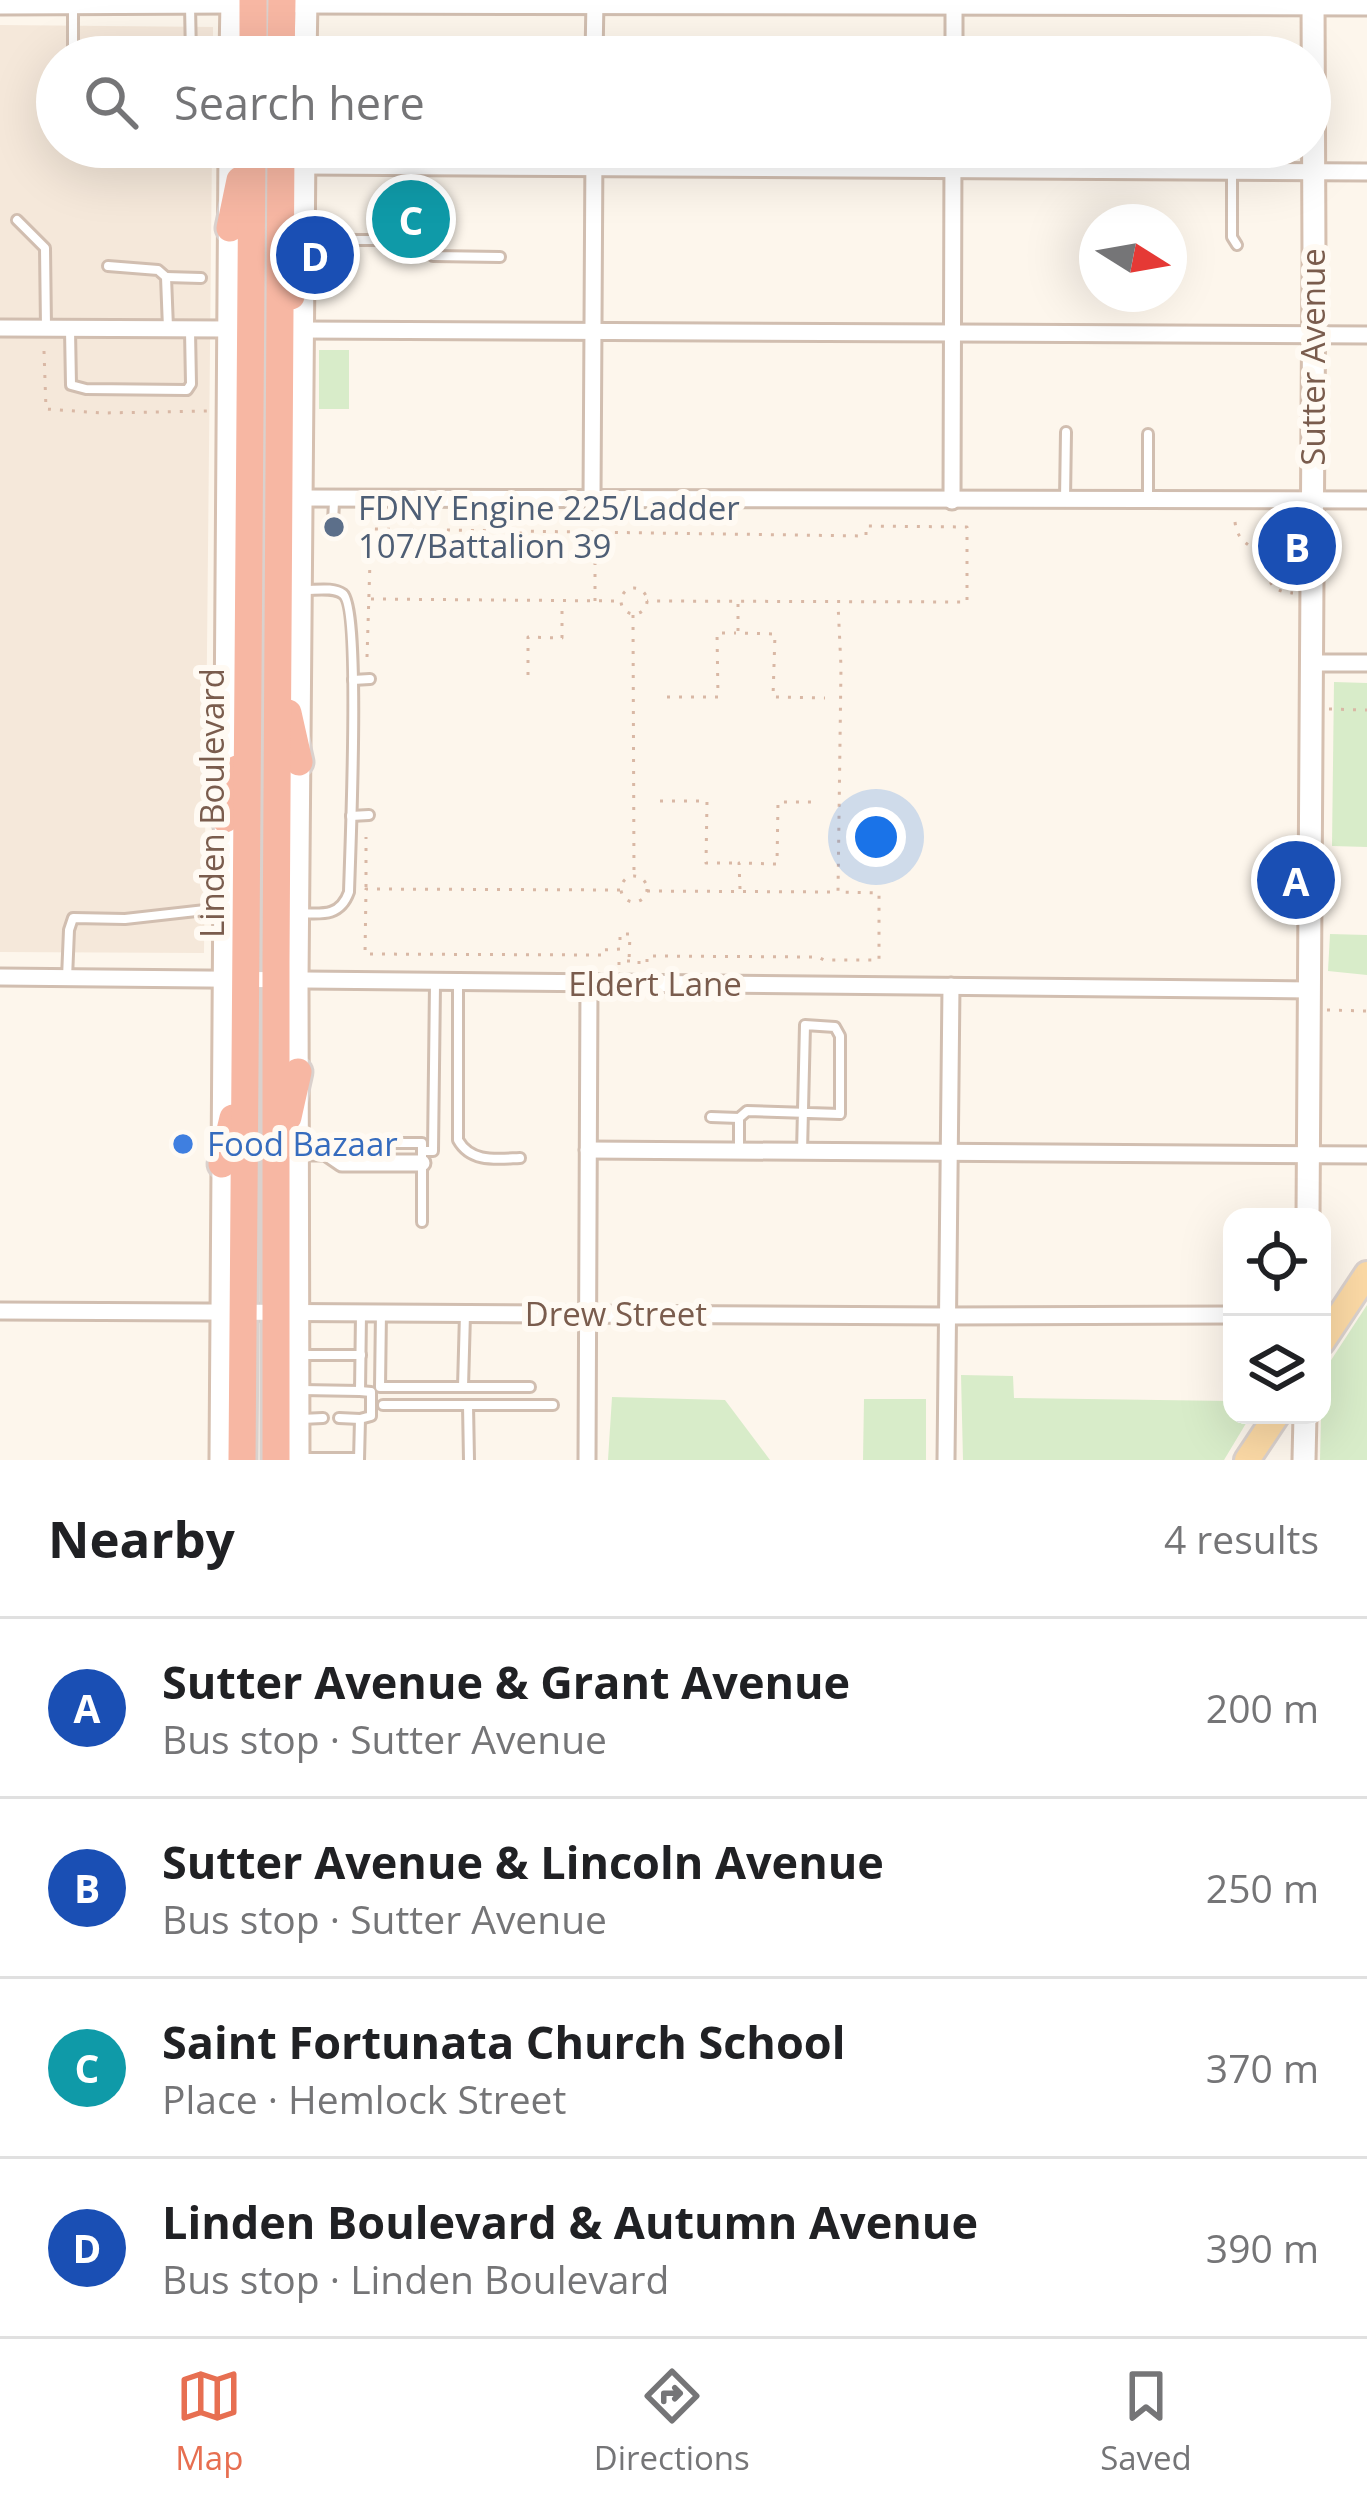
<!DOCTYPE html>
<meta charset="utf-8">
<style>
body{margin:0;font-family:"Open Sans",sans-serif;background:#f6f6f6;color:#202124}
.controls{position:absolute;right:36px;bottom:36px;display:grid;overflow:hidden;border-radius:24px;box-shadow:0 12px 48px #0002}
.controls button{width:108px;height:108px;display:grid;place-items:center;padding:0;border:0;border-bottom:3px solid #e0e0e0;background:#fff;color:#202124;font:60px sans-serif}
.compass{position:absolute;left:1079px;top:204px;width:108px;height:108px;border-radius:50%;background:#fff;box-shadow:0 12px 48px #0002;rotate:101deg}
.you{position:absolute;left:876px;top:837px;width:42px;height:42px;margin:-30px;border:9px solid #fff;border-radius:50%;background:#1a73e8;box-shadow:0 0 0 18px #1a73e833}
.badge{display:grid;place-items:center;width:78px;height:78px;border-radius:50%;background:#e76f51;color:#fff;font-size:39px;font-weight:700}
.pin{position:absolute;translate:-50% -50%;border:6px solid #fff;box-shadow:0 3px 12px #0006}
.list{margin:0;padding:0;list-style:none}
h2{display:flex;justify-content:space-between;align-items:center;height:156px;margin:0;padding:0 48px;font-size:51px}
h2 small{font-size:39px;font-weight:400;color:#757577}
.list li{display:grid;grid-template-columns:78px 1fr auto;gap:36px;align-items:center;box-sizing:border-box;height:180px;padding:0 48px;border-top:3px solid #e0e0e0}
.list b{display:block;font-size:45px;white-space:nowrap}
.list p{margin:0;font-size:39px;white-space:nowrap;color:#757577}
.list em{font-size:39px;font-style:normal;color:#757577}
.icon{flex:none;width:66px;height:66px;fill:none;stroke:currentColor;stroke-width:2;stroke-linecap:round;stroke-linejoin:round}
.map{position:relative;flex:none;width:1367px;height:1460px;overflow:hidden}
.search{position:absolute;background:#fff;box-shadow:0 12px 48px #0002;left:36px;right:36px;top:36px;height:132px;display:flex;align-items:center;gap:30px;box-sizing:border-box;padding:0 42px;border-radius:66px;color:#757577;font-size:45px}
.sheet{height:876px;background:#fff}
nav{display:flex;justify-content:space-around;align-items:center;box-sizing:border-box;height:168px;border-top:3px solid #e0e0e0;background:#fff;font-size:33px;color:#757577}
nav a{display:grid;justify-items:center;gap:6px}
nav .on{color:#e76f51}
.map>svg:first-child{display:block}
</style>
<div class="map">
<svg width="1367" height="1460" viewBox="0 0 1367 1460">
<rect width="100%" height="100%" fill="#fdf6ec"/>
<!-- residential -->
<path fill="#f5e8da" d="M0 25 213 27V57H57V147H212L204 953 0 952Z"/>
<!-- green -->
<g fill="#d8ecc9">
<rect x="319" y="350" width="30" height="59"/>
<path d="M1334 682 1367 683V847L1332 846Z"/>
<path d="M1330 934 1367 935V975L1328 971Z"/>
<path d="M1367 1305V1460H1320L1322 1374Z"/>
<path d="M961 1375 1013 1376 1014 1398 1230 1401 1232 1391V1415H1251L1224 1460H963Z"/>
<path d="M612 1397 725 1400 770 1460H608Z"/>
<path d="M864 1399H926V1460H863Z"/>
</g>
<g fill="none" stroke-linecap="round" stroke-linejoin="round">
<!-- lane casing -->
<g stroke="#d1beb0" stroke-width="14">
<g id="lane">
<path d="M190 5 191 57"/>
<path d="M73 57V7"/>
<path d="M442 147V165"/>
<path d="M1232 172V237L1237 245"/>
<path d="M17 220 45 248 46 327"/>
<path d="M305 240H415L433 256 500 257"/>
<path d="M108 266 158 270 166 277 168 328"/>
<path d="M166 277 201 278"/>
<path d="M70 330 71 385 86 389 187 390 191 384 190 331"/>
<path d="M1148 434V499"/>
<path d="M1065 499 1066 432"/>
<path d="M333 523 334 501"/>
<path d="M353 680 370 679"/>
<path d="M351 816 369 815"/>
<path d="M299 913C322 914 340 917 349 892 350 855 361 608 343 594 334 587 317 590 306 590"/>
<path d="M67 978 69 930 73 918 125 919 223 908"/>
<path d="M458 984V1140C471 1163 496 1159 520 1158"/>
<path d="M711 1117 739 1118 747 1111 840 1114V1036L835 1027 805 1025C804 1067 803 1110 802 1152"/>
<path d="M422 1151H433L435 984"/>
<path d="M326 1152 342 1143H422V1222"/>
<path d="M739 1152V1118"/>
<path d="M381 1312 380 1387H530"/>
<path d="M303 1355H361"/>
<path d="M463 1387 465 1314"/>
<path d="M302 1390 360 1391 361 1314"/>
<path d="M383 1405H553"/>
<path d="M468 1405 469 1460"/>
<path d="M339 1418 360 1419"/>
<path d="M301 1419 323 1418"/>
<path d="M300 1458H359"/>
<path d="M359 1460 360 1419 371 1416V1392L360 1391"/>
</g>
</g>
<!-- street casing -->
<g stroke="#d1beb0" stroke-width="21">
<g id="street">
<path d="M297 5 1367 7"/>
<path d="M0 6 237 5"/>
<path d="M594 57 595 0"/>
<path d="M954 57V0"/>
<path d="M304 166 1367 172"/>
<path d="M0 328 228 329"/>
<path d="M302 330 1367 335"/>
<path d="M301 498 1367 500"/>
<path d="M592 499 594 147"/>
<path d="M952 501 953 147"/>
<path d="M1311 663H1367"/>
<path d="M0 977 1310 990"/>
<path d="M588 1150 1367 1155"/>
<path d="M298 1152H326L342 1163H422"/>
<path d="M0 1311 947 1316 1232 1315"/>
<path d="M587 1460 589 984"/>
<path d="M946 1460 951 986"/>
</g>
</g>
<!-- secondary casing -->
<g stroke="#d6c0b0" stroke-width="27">
<g id="secondary">
<path d="M231 57 232 0"/>
<path d="M305 57 306 0"/>
<path d="M1308 1217 1314 259 1313 0"/>
<path d="M221 1460 230 147"/>
<path d="M298 1460 297 981 304 147"/>
<path d="M1304 1460 1305 1415"/>
</g>
</g>
<!-- primary casing -->
<g stroke="#dad1cd" stroke-width="30">
<g id="primary">
<path d="M1322 1342 1367 1274"/>
<path d="M1247 1460 1277 1415"/>
</g>
</g>
<!-- highway casing -->
<g stroke="#dad1cd" stroke-width="33">
<g id="highway">
<path d="M253 57V0"/>
<path d="M281 57 282 0"/>
<path d="M230 228 240 180"/>
<path d="M291 296 303 246"/>
<path d="M288 713 299 762"/>
<path d="M225 819 237 769"/>
<path d="M288 1117 298 1072"/>
<path d="M222 1164 233 1118"/>
<path d="M242 1460 252 147"/>
<path d="M276 1460V961L281 147"/>
</g>
</g>
<!-- path -->
<g stroke="#d9b8a5" stroke-width="3" stroke-dasharray="3 9" stroke-linecap="butt">
<path d="M44 351 46 409 102 413 208 411"/>
<path d="M1235 522C1238 547 1255 543 1263 560 1271 579 1266 591 1293 593"/>
<circle cx="634" cy="601" r="13"/>
<path d="M371 599 621 601"/>
<path d="M595 601V534"/>
<path d="M738 604V633L775 634 773 697 825 698"/>
<path d="M633 615 634 875"/>
<path d="M367 657 371 529 866 536V526L967 527V602L647 601"/>
<path d="M528 675V637L562 638V603"/>
<path d="M667 697H718L717 633H736"/>
<path d="M1329 709 1367 710"/>
<path d="M660 801H707L706 863H737"/>
<circle cx="634" cy="889" r="13"/>
<path d="M366 887V837"/>
<path d="M740 889 739 863 777 864 778 802H816"/>
<path d="M620 890 366 889 365 954 601 955V950L620 949V934H630L629 961"/>
<path d="M647 891 837 892"/>
<path d="M647 962V956L818 957 824 960H879V893L838 892 841 667 838 604"/>
<path d="M619 965V961H639V965"/>
<path d="M1327 1010 1367 1011"/>
</g>
<!-- lane -->
<use href="#lane" stroke="#fff" stroke-width="8"/>
<!-- street -->
<use href="#street" stroke="#fff" stroke-width="15"/>
<!-- secondary -->
<use href="#secondary" stroke="#fff" stroke-width="21"/>
<!-- primary -->
<use href="#primary" stroke="#fbd9a5" stroke-width="24"/>
<!-- highway -->
<use href="#highway" stroke="#f7b7a3" stroke-width="27"/>
</g>
<!-- markers -->
<circle fill="#5c6f8a" stroke="#fffaf3" stroke-width="4.5" cx="334" cy="527" r="12"/>
<circle fill="#3f7fe0" stroke="#fffaf3" stroke-width="4.5" cx="183" cy="1144" r="12"/>
<g text-anchor="middle" stroke-width="12" stroke-linejoin="round" paint-order="stroke">
<!-- street labels -->
<g font-size="33" fill="#7a5c4d" stroke="#fffaf3">
<text transform="translate(1313 357) rotate(-90)" y="12">Sutter Avenue</text>
<text transform="translate(212 803) rotate(-90)" y="12">Linden Boulevard</text>
<text x="655" y="996">Eldert Lane</text>
<text x="616" y="1326">Drew Street</text>
</g>
<!-- service labels -->
<g font-size="33" fill="#4e5e75" stroke="#fffaf3" text-anchor="start">
<text x="358" y="520">FDNY Engine 225/Ladder<tspan x="358" dy="38">107/Battalion 39</tspan></text>
</g>
<!-- shop labels -->
<g font-size="33" fill="#366cbe" stroke="#fffaf3" text-anchor="start">
<text x="207" y="1156">Food Bazaar</text>
</g>
</g>
</svg>
<div class="controls">
<button><svg class="icon" aria-label="locate" viewBox="0 0 24 24"><circle cx="12" cy="12" r="6"/><path d="M12 2v4M12 18v4M2 12h4M18 12h4"/></svg></button>
<button><svg class="icon" aria-label="layers" viewBox="0 0 24 24"><path d="M12 4l9 5-9 5-9-5zM3 14l9 5 9-5"/></svg></button>
</div>
<svg class="compass" viewBox="-18 -18 36 36"><path d="M0-13l5 13h-10z" fill="#e53935"/><path d="M0 13l5-13h-10z" fill="#757577"/></svg>
<div class="you"></div>
<div class="pin badge" style="left:1296px;top:880px;background:#1a4fb4">A</div>
<div class="pin badge" style="left:1297px;top:546px;background:#1a4fb4">B</div>
<div class="pin badge" style="left:411px;top:219px;background:#0f9aa8">C</div>
<div class="pin badge" style="left:315px;top:255px;background:#1a4fb4">D</div>
<div class="search"><svg class="icon" aria-label="search" viewBox="0 0 24 24"><circle cx="10" cy="10" r="6"/><path d="M15 15l6 6"/></svg>Search here</div>
</div>
<section class="sheet">
<h2>Nearby<small>4 results</small></h2>
<ul class="list">
<li><span class="badge" style="background:#1a4fb4">A</span><div><b>Sutter Avenue &amp; Grant Avenue</b><p>Bus stop · Sutter Avenue</p></div><em>200 m</em></li>
<li><span class="badge" style="background:#1a4fb4">B</span><div><b>Sutter Avenue &amp; Lincoln Avenue</b><p>Bus stop · Sutter Avenue</p></div><em>250 m</em></li>
<li><span class="badge" style="background:#0f9aa8">C</span><div><b>Saint Fortunata Church School</b><p>Place · Hemlock Street</p></div><em>370 m</em></li>
<li><span class="badge" style="background:#1a4fb4">D</span><div><b>Linden Boulevard &amp; Autumn Avenue</b><p>Bus stop · Linden Boulevard</p></div><em>390 m</em></li>
</ul>
</section>
<nav>
<a class="on"><svg class="icon" aria-label="map" viewBox="0 0 24 24"><path d="M3 6l6-2 6 2 6-2v14l-6 2-6-2-6 2zM9 4v14M15 6v14"/></svg>Map</a>
<a><svg class="icon" aria-label="directions" viewBox="0 0 24 24"><path d="M12 3l9 9-9 9-9-9zM9 14v-3h6M13 9l2 2-2 2"/></svg>Directions</a>
<a><svg class="icon" aria-label="saved" viewBox="0 0 24 24"><path d="M7 4h10v16l-5-4-5 4z"/></svg>Saved</a>
</nav>
